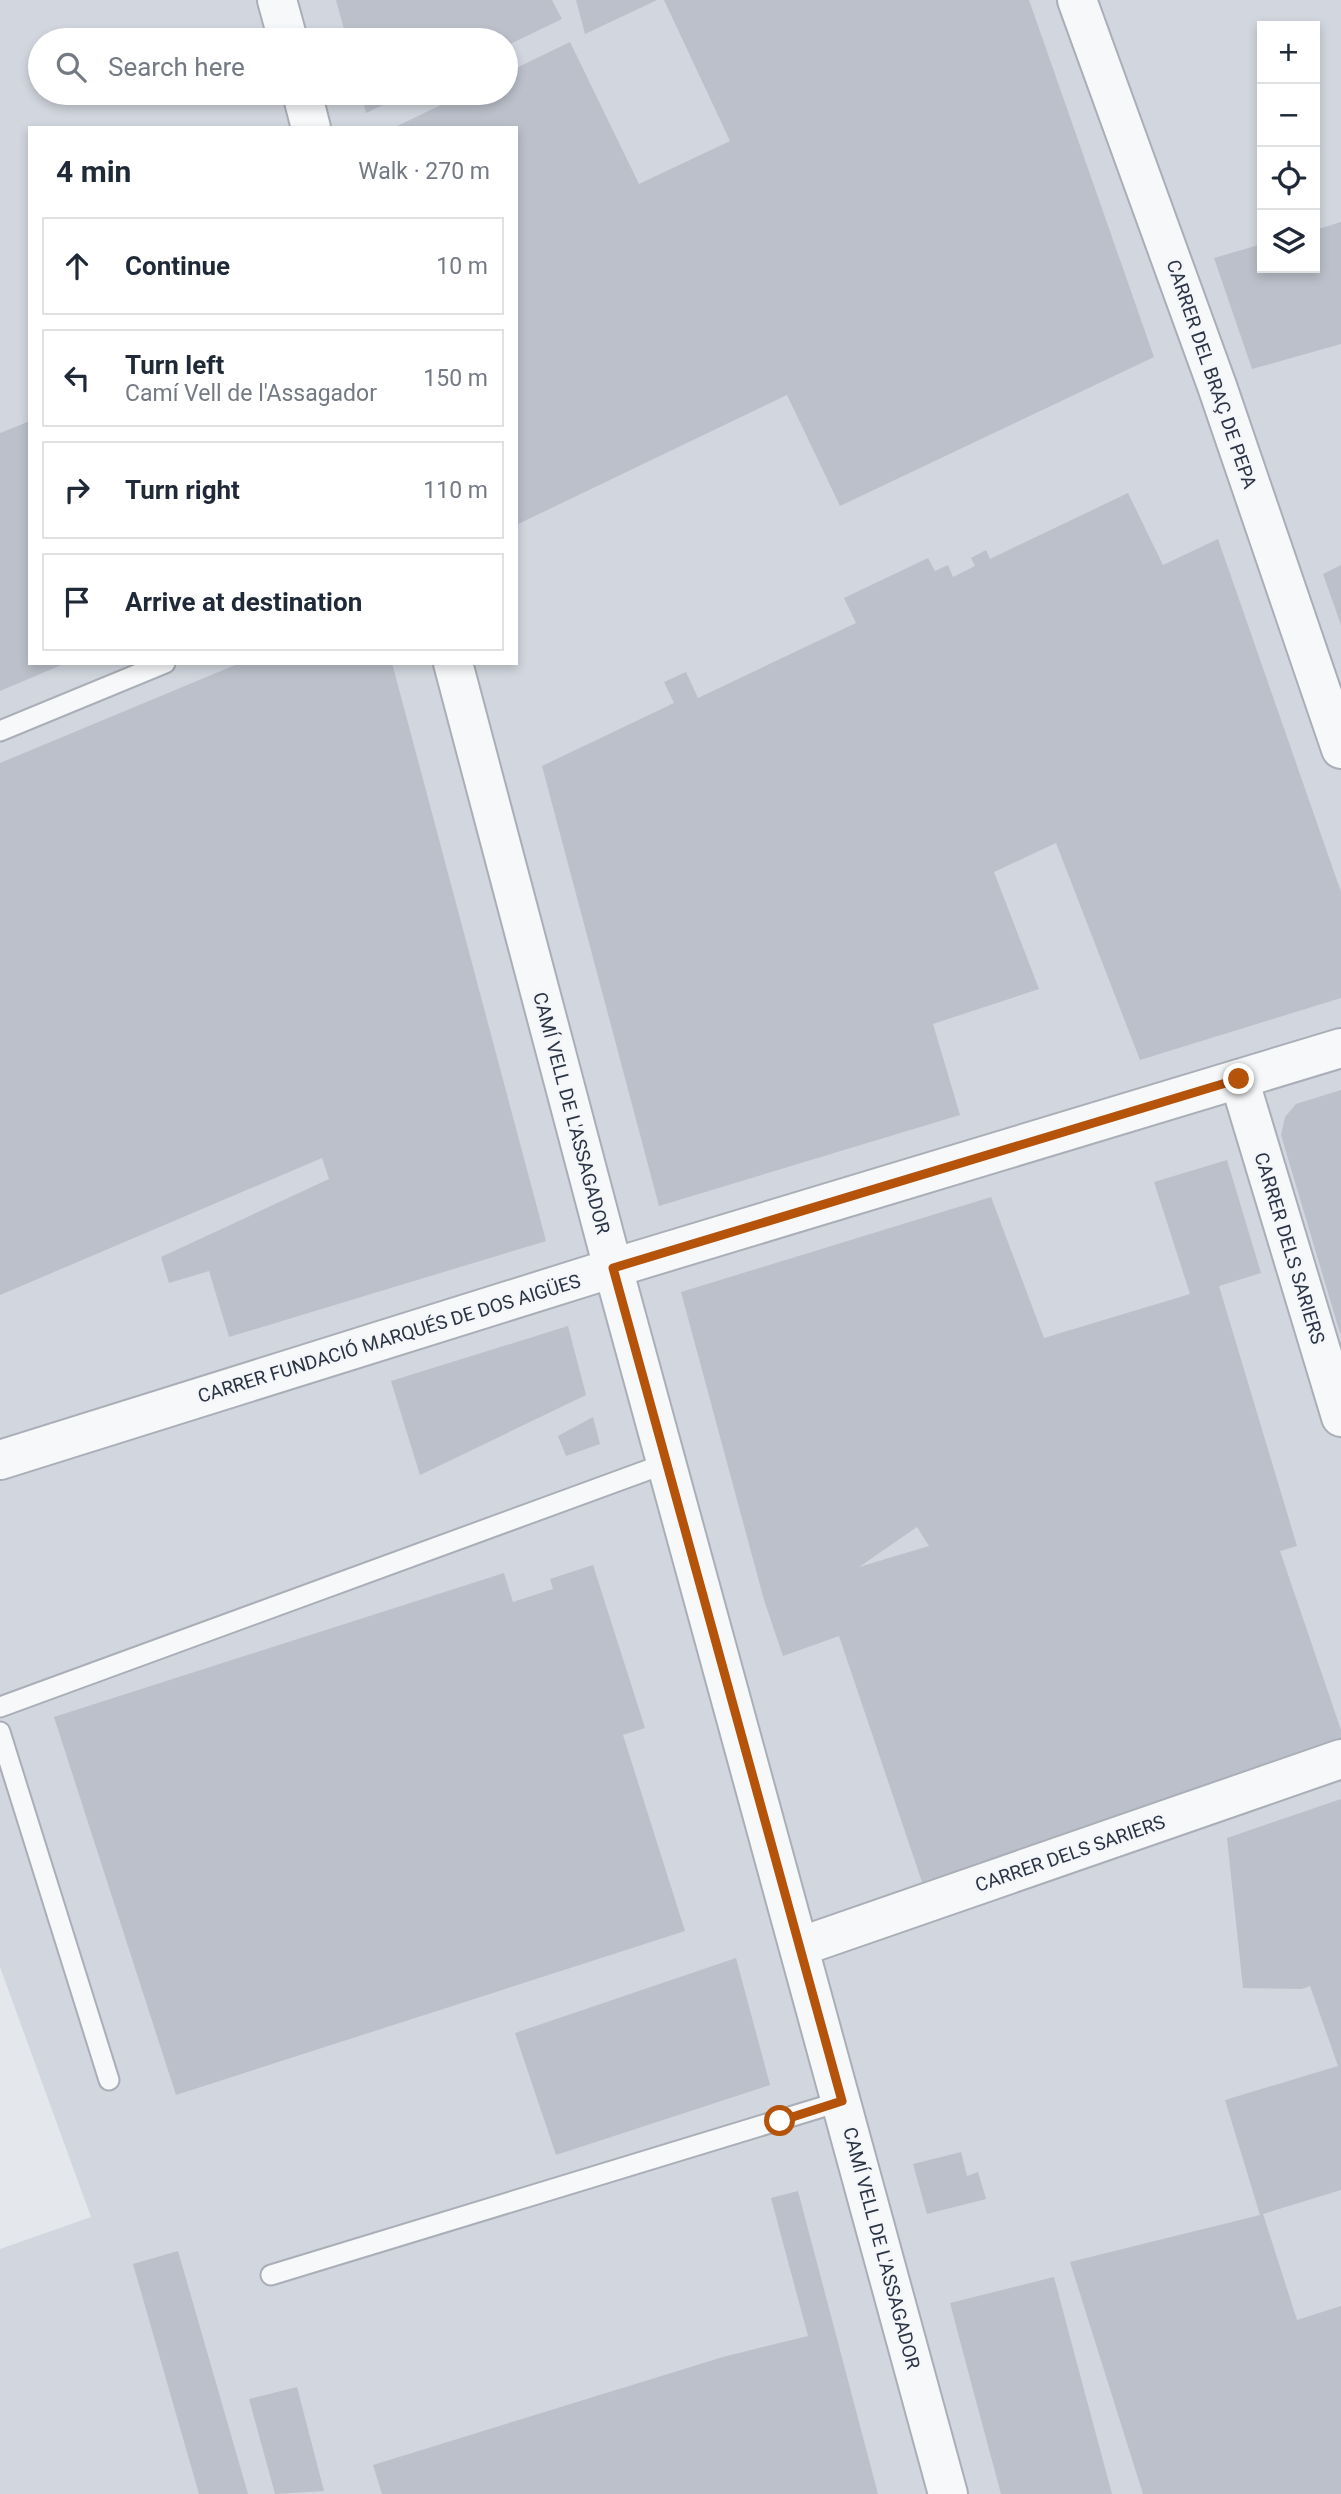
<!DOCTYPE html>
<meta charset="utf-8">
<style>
body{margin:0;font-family:Roboto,sans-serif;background:#f6f6f7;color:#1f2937}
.controls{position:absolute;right:21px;top:21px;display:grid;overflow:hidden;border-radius:0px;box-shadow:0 4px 10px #0003}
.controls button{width:63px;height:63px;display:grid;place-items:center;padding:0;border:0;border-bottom:2px solid #e0e1e3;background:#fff;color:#1f2937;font:35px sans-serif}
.stop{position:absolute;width:21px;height:21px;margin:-16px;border:5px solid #b45309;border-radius:50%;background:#fff}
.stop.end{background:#b45309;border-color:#fff;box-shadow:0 2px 7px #0008}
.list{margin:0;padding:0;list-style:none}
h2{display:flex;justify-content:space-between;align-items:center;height:91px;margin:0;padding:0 28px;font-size:30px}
h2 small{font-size:23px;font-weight:400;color:#747a83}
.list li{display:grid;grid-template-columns:46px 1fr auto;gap:21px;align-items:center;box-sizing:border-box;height:98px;margin:0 14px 14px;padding:0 14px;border:2px solid #e0e1e3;border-radius:0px}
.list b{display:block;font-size:26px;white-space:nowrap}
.list p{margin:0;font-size:23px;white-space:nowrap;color:#747a83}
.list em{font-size:23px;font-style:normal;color:#747a83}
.icon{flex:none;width:38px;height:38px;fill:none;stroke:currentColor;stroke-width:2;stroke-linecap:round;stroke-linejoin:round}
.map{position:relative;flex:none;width:1341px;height:2494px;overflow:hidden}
.search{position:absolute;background:#fff;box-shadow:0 4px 10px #0003;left:28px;top:28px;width:490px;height:77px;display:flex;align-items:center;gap:18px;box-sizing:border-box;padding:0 24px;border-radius:38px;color:#747a83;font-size:26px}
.panel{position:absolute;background:#fff;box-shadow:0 4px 10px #0003;left:28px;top:126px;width:490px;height:539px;border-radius:0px}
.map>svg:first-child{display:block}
</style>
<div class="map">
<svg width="1341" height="2494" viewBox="0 0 1341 2494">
<rect width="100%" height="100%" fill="#e4e7ec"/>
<!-- built -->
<path fill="#d2d6de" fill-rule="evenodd" d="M0 0H1341V2494H0V2249L91 2217 0 1967ZM1262 26H1315V268H1262ZM40 40H506V93H40ZM30 128H516V663H30Z"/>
<!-- building -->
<g fill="#bbc0ca" fill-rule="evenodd">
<path d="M336 0H552L562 19 506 46V40H347Z"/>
<path d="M576 0H657L585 34Z"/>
<path d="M664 0H1029L1154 357 840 506 787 395 516 525V128H393L466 93H506V73L570 42 639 184 730 141Z"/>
<path d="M361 93H408L366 113Z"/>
<path d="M1341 222V344L1252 369 1214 258 1262 244V268H1315V230Z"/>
<path d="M30 421V663H66L0 691V433Z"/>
<path d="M1128 493 1163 565 1218 539 1341 892V998L1140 1060 1056 843 994 872 1039 989 933 1024 960 1115 659 1206 542 766 674 703 664 682 686 672 698 698 856 623 844 598 928 558 935 571 948 565 953 577 975 566 971 558 986 550 990 559Z"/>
<path d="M1341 565V625L1323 574Z"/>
<path d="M240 663H392L546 1241 229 1337 209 1271 169 1283 161 1257 329 1179 322 1158 0 1295V763Z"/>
<path d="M1341 1090V1333H1340L1281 1135 1285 1117 1296 1104Z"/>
<path d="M1227 1160 1261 1273 1219 1286 1297 1546 1280 1551 1341 1730V1739L922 1882 839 1636 783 1656 764 1600 681 1292 991 1197 1044 1338 1190 1294 1154 1182ZM917 1527 929 1546 859 1567Z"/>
<path d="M568 1326 586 1395 420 1475 391 1381Z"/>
<path d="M593 1417 600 1444 566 1456 558 1436Z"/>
<path d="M593 1565 645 1728 623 1735 685 1931 176 2095 54 1717 504 1573 513 1602 553 1589 550 1579Z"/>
<path d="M1341 1799V2190L1263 2214 1297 2320 1341 2306V2494H1143L1070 2262 1260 2215 1225 2100 1338 2066 1310 1986 1302 1989 1243 1988 1227 1838Z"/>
<path d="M736 1958 770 2085 556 2155 515 2033Z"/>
<path d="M961 2152 967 2176 978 2172 986 2199 927 2214 913 2164Z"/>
<path d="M798 2191 878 2494H382L373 2465 723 2357 808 2336 771 2198Z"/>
<path d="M178 2251 248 2494H199L133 2264Z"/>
<path d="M1054 2277 1075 2356 1112 2494H1001L972 2386 950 2303Z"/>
<path d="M297 2387 324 2491 275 2494 249 2399Z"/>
</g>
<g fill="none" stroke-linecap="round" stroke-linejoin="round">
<!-- service casing -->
<g stroke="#a9aeb7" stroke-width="23">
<g id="service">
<path d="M0 731 165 663"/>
<path d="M0 1707 667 1463"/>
<path d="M0 1732 109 2080"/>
<path d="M271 2275 842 2101"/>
</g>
</g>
<!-- minor casing -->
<g stroke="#a9aeb7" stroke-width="42">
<g id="minor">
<path d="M277 0 288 40"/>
<path d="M1077 0 1217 386 1341 749"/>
<path d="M302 93 311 128"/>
<path d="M453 663 613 1268 948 2494"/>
<path d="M1239 1079 1341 1417"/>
<path d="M0 1460 613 1268 1341 1048"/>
<path d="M799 1947 1341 1759"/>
</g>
</g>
<!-- service -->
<use href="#service" stroke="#f7f8fa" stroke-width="19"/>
<!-- minor -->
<use href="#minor" stroke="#f7f8fa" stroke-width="38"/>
</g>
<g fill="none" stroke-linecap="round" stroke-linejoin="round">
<!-- route -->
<path stroke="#b45309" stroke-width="9" d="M780 2121 842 2101 613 1268 1239 1079"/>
</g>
<g text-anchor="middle" stroke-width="5" stroke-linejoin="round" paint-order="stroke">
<!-- street labels -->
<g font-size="19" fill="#2b3445" stroke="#f4f6f9">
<text transform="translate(1212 374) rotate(71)" y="7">CARRER DEL BRAÇ DE PEPA</text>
<text transform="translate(572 1113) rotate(75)" y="7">CAMÍ VELL DE L'ASSAGADOR</text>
<text transform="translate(1290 1248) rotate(73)" y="7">CARRER DELS SARIERS</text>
<text transform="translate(389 1338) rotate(-17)" y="7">CARRER FUNDACIÓ MARQUÉS DE DOS AIGÜES</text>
<text transform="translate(1070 1853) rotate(-19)" y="7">CARRER DELS SARIERS</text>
<text transform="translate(882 2248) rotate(75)" y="7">CAMÍ VELL DE L'ASSAGADOR</text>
</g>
</g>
</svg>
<div class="controls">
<button>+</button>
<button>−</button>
<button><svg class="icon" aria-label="locate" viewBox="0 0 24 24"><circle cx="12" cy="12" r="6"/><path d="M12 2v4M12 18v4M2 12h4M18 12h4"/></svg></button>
<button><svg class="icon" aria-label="layers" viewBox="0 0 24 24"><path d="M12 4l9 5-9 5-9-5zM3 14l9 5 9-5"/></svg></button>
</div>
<div class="stop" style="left:780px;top:2121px"></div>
<div class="stop end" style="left:1239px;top:1079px"></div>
<div class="search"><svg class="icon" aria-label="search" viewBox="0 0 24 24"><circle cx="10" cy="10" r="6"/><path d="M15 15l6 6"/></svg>Search here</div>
<section class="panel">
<h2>4 min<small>Walk · 270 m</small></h2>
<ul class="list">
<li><svg class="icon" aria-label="ahead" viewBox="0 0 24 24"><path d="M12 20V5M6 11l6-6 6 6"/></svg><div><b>Continue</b></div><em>10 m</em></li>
<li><svg class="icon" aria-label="left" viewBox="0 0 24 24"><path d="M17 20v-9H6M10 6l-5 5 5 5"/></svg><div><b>Turn left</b><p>Camí Vell de l'Assagador</p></div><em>150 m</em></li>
<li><svg class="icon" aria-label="right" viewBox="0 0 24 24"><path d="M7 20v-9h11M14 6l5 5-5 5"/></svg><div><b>Turn right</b></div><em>110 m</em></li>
<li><svg class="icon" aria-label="arrive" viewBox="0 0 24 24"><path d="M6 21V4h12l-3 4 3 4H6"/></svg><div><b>Arrive at destination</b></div></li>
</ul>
</section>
</div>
